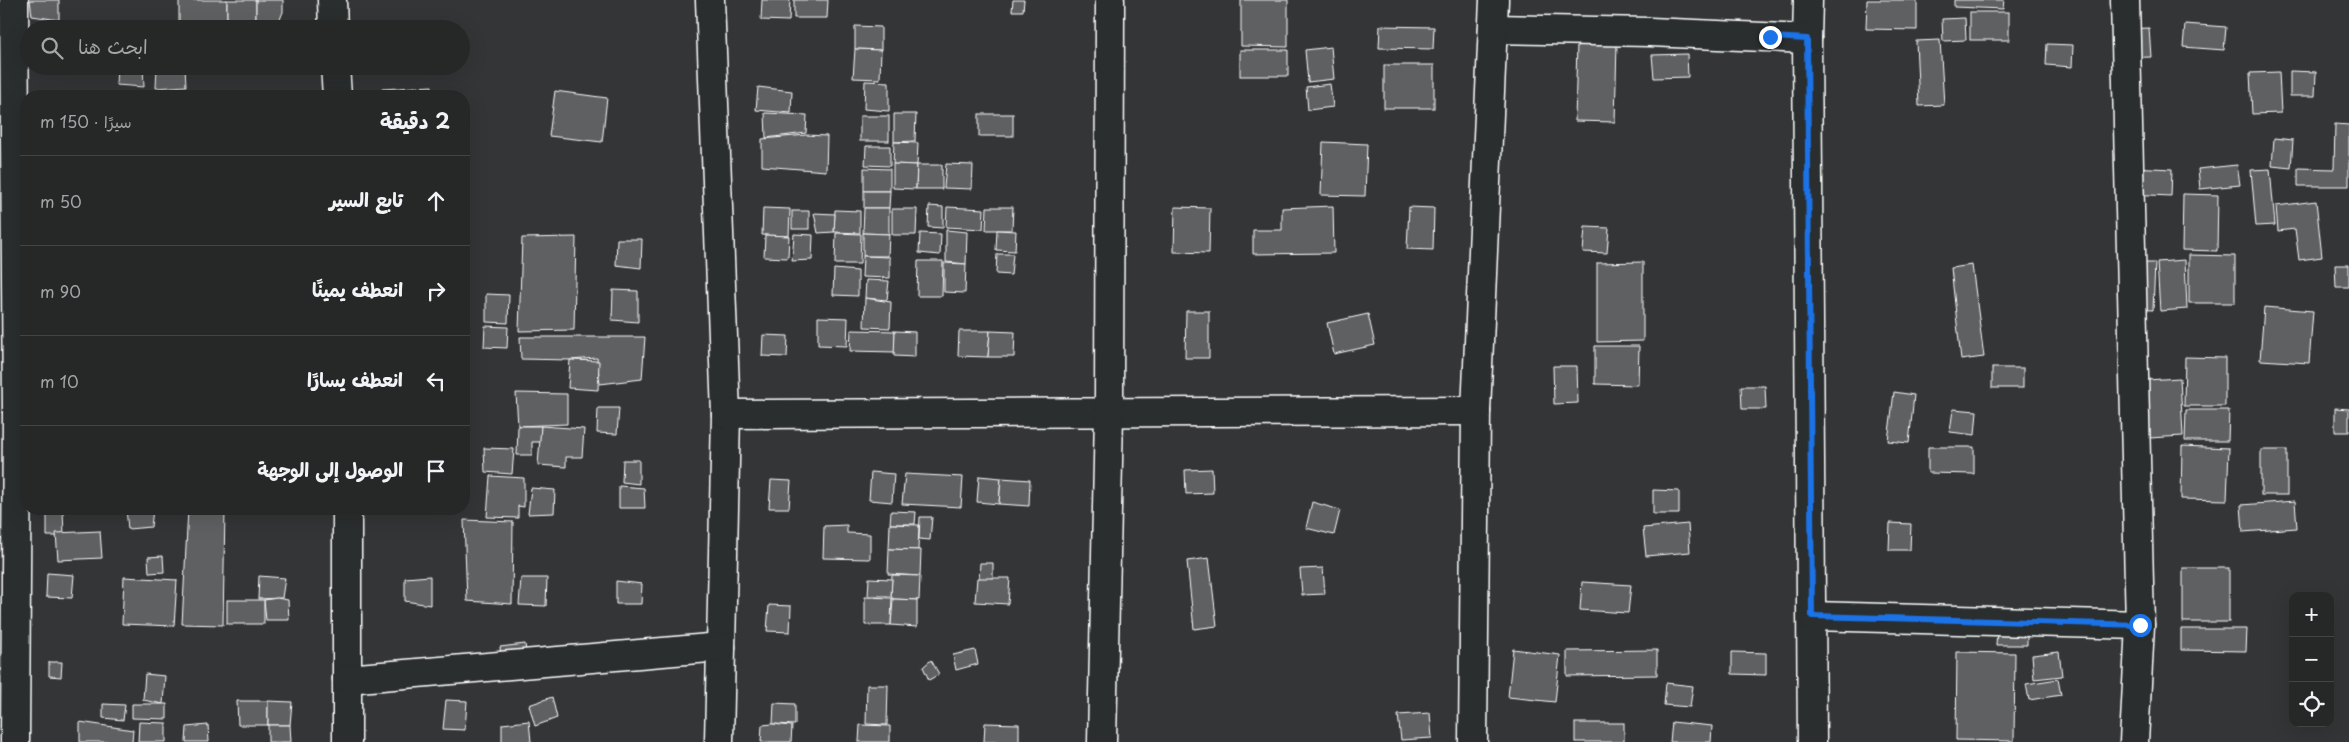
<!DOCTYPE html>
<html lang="ar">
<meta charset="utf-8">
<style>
body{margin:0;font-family:"Playpen Sans","Playpen Sans Arabic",sans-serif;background:#323434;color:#f1f3f6;direction:rtl}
.controls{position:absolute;right:15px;bottom:15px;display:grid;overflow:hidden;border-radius:10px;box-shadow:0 5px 20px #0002}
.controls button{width:45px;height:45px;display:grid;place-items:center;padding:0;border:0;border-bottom:1px solid #424445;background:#262828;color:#f1f3f6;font:25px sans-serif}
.stop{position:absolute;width:15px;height:15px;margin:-11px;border:4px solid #1a73e8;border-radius:50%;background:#fff}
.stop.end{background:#1a73e8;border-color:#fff;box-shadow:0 1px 5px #0008}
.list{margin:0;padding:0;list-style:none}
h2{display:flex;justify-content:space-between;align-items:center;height:65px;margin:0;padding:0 20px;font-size:21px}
h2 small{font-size:16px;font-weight:400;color:#a4a6a8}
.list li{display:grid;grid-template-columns:32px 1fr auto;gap:15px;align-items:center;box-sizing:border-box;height:90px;padding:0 20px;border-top:1px solid #424445}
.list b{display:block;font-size:19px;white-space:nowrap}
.list em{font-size:16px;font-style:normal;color:#a4a6a8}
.icon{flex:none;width:28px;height:28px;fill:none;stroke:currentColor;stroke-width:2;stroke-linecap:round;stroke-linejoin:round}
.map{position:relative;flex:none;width:2349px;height:742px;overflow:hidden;direction:ltr}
.search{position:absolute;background:#262828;box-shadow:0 5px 20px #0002;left:20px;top:20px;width:450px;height:55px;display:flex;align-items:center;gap:12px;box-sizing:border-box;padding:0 18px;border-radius:28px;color:#a4a6a8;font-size:19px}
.panel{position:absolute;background:#262828;box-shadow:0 5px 20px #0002;left:20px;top:90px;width:450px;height:425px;border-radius:20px;direction:rtl}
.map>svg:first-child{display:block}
</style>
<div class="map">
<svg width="2349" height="742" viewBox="0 0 2349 742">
<rect width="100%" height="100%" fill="#333536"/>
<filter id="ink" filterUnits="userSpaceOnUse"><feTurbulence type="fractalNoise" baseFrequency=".02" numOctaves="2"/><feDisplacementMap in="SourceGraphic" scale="10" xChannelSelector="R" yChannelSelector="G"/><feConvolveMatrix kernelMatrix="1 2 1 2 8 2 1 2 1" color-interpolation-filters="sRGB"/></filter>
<g filter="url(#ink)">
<!-- building -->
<g fill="#5f6162" stroke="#fff">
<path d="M30 0H59V20L32 16Z"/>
<path d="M179 0H227V29H205V25L179 23Z"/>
<rect x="227" y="0" width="29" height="23"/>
<path d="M256 0H283V12L278 24 256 23Z"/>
<path d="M762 0H790L789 21 761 20Z"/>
<path d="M794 0H828L827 18H794Z"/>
<path d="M1013 0H1024L1023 11H1012Z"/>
<path d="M1241 0H1288V47L1241 46Z"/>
<path d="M1867 0H1917V30L1866 29Z"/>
<path d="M1954 0H2004L2003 9 1954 7Z"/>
<rect x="1970" y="12" width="39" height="28"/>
<path d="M1965 18 1966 40 1943 41 1942 19Z"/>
<path d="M2185 24 2226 27 2224 50 2183 47Z"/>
<path d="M855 26 881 27V50L855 49Z"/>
<path d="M1380 26 1434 27 1433 49 1379 48Z"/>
<path d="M2149 28 2151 57 2122 58 2121 29Z"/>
<path d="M1940 40 1944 105 1919 106 1916 41Z"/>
<path d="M1577 42 1617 43 1615 122 1575 121Z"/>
<path d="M2047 44 2073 45 2072 67 2046 65Z"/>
<path d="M1331 47 1334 79 1308 82 1305 50Z"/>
<path d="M855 49 881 50 880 79 853 78Z"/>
<rect x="1240" y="50" width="48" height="26"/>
<path d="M1687 54 1688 77 1654 78 1652 55Z"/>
<rect x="1384" y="65" width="50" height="43"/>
<path d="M117 66H143L144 87 116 85Z"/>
<path d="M157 66H185L186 86 156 88Z"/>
<path d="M2290 71 2316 72 2315 96H2290Z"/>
<path d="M2279 72 2281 113 2252 114 2250 73Z"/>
<path d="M865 81 889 82V111L864 109Z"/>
<path d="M1330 84 1333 107 1308 110 1306 87Z"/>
<path d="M432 86V96H381L382 89Z"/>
<path d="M758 87 792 91 791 113 756 110Z"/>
<path d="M555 91 607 98 602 142 549 136Z"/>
<path d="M765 113 807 115 806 133 766 138Z"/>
<path d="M894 114H916L915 141 894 142Z"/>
<rect x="979" y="114" width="34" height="22"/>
<rect x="860" y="116" width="29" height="25"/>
<path d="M2335 124 2349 125V186H2298V168L2334 169Z"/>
<path d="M806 135 827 136 826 171 762 166V139Z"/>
<path d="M2274 138 2293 140 2291 168 2272 166Z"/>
<path d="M894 142 918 143 917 165 893 164Z"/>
<path d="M1323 142 1367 144 1365 196 1321 195Z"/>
<path d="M866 146H890V166L865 165Z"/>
<path d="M893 164 917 165 916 189 893 188Z"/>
<path d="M946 164 973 165 972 189 944 188Z"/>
<path d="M917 165H942V189H916Z"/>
<path d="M2237 165 2240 185 2200 189 2198 169Z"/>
<path d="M2131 167 2172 169 2171 196 2129 194Z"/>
<path d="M864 168 890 169V191H864Z"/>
<path d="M2270 169 2275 225 2256 226 2251 170Z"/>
<path d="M864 191H890L889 208H864Z"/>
<path d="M2183 194 2218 195 2217 251 2182 250Z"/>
<path d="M2316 201 2322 257 2299 260 2295 229 2278 231 2276 206Z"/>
<path d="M929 206 943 207V228L928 227Z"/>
<path d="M1333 206 1334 253 1253 254V230H1282V208Z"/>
<path d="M947 207 984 209 983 229 946 227Z"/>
<path d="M987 207H1013L1012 230H986Z"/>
<path d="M1175 207 1210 208 1209 253 1174 252Z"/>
<path d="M1409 207 1434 208 1433 250 1407 249Z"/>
<path d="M763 208 790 209 789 236 762 235Z"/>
<path d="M864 208H889V234L863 233Z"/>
<path d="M892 209H917L916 235H892Z"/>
<path d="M835 210 860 211V233L834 232Z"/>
<rect x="792" y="211" width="17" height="18"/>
<path d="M814 213 835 214 834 232 818 233Z"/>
<path d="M1585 227 1609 228 1607 253 1583 252Z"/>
<path d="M946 230 967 232 966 264 946 262Z"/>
<path d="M997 230 1016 231 1015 251 996 250Z"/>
<path d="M836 233 861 234 860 264H835Z"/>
<path d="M863 233 889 234 888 256H863Z"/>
<path d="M920 233 941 234 940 255 919 253Z"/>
<path d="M794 234 813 235 812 260 792 261Z"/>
<path d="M765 235 789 236 788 258 764 257Z"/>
<path d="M576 237 574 330 519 331 522 238Z"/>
<path d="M617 239H642L641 268 616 265Z"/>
<path d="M997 254H1013L1011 275 996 274Z"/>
<path d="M2189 255 2235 256V303H2189Z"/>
<path d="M863 256 890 257V278L862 277Z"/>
<path d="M2185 260 2187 309 2160 311 2157 262Z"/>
<path d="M918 261H943L942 296H917Z"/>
<path d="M1643 262V341L1597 342V263Z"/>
<path d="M944 263 966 264 965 293 944 292Z"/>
<path d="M2128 263H2155L2153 310 2127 309Z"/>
<path d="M1972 265 1984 357 1961 360 1951 268Z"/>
<path d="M2335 265H2349V287H2336Z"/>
<path d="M834 269 858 271V296L833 295Z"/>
<path d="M866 280 889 281 887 300 865 298Z"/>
<path d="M613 290 638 291V322L612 320Z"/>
<path d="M486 294 509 295 508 323 486 322Z"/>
<path d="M865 298 891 302 890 328 864 327Z"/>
<path d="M2264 307 2313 311 2309 363 2260 360Z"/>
<path d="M1186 311H1209V358H1185Z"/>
<path d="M1368 314 1375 345 1334 354 1327 323Z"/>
<path d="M818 317 848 318 847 346 818 345Z"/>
<path d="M485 326 508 327 507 348 484 347Z"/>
<path d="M851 330 895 331V352L850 351Z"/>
<path d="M895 331 915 332V357L894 356Z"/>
<path d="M959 331H990L988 357 958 356Z"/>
<path d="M990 331 1015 332 1014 357H988Z"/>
<path d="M763 335 788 336 787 357 762 356Z"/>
<path d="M520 337H645L642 379 600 384 597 358 570 360 521 359Z"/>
<path d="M1595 346H1639L1638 385 1595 384Z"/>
<path d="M2185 357 2225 358V406H2184Z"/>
<path d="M570 360 599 361 598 390 568 388Z"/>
<path d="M1553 366H1577L1578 403 1554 404Z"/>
<rect x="1992" y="368" width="31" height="20"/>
<path d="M2180 378 2183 436 2149 438 2146 380Z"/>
<path d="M1741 386H1765L1766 409H1742Z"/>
<path d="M1894 392 1914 395 1909 443 1888 441Z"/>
<path d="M516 393 567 394V424L518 426Z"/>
<path d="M598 408H619L617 434 597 433Z"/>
<path d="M2335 408 2349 409V432H2335Z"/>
<path d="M1953 409 1977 411 1975 435 1950 432Z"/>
<path d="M2186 410H2229L2228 441H2185Z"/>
<path d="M518 426H541V442H532V455H517Z"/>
<path d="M541 426 584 429 582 457H566V467L538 465Z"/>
<path d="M2182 446 2229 448 2227 500 2181 499Z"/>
<path d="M1928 447H1974V474L1928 473Z"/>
<path d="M484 448 514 449 512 474 485 472Z"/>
<rect x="2261" y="450" width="26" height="45"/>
<path d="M623 460H639V484L622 482Z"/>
<path d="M1212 469 1213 493 1186 494 1185 470Z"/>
<path d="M871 472 894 474 892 502 869 500Z"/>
<path d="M905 474 963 477 961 507 902 504Z"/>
<path d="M490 476 524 478V507L518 506V518L487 517Z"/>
<path d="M979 476 1001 478 999 504 977 502Z"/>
<path d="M1001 478 1030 480 1029 506 999 504Z"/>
<path d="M771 480 791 481 789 508H769Z"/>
<path d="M619 486 644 488 645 508H619Z"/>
<path d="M531 488 555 490 554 513 528 514Z"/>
<path d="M1653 490 1679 491V514H1653Z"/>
<path d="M2295 501 2297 528 2243 532 2241 505Z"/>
<path d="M1312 502 1340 510 1334 535 1306 528Z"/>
<path d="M47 509H63L64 536H47Z"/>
<path d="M126 509H153L151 527 128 529Z"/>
<path d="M188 509H225L223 625 182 624Z"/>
<path d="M891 511 916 512 915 524H890Z"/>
<path d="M920 517H932L930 540 919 539Z"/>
<path d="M464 520 513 522 512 604 467 601Z"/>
<path d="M1890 523 1911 524 1910 550H1889Z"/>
<path d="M890 524 919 525 918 550 889 549Z"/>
<path d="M1688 524 1690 552 1646 556 1643 528Z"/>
<path d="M847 525V533L870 534V559L823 558 824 526Z"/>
<path d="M100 531 102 558 58 560 56 533Z"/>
<path d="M889 549 921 550 920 576 888 574Z"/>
<path d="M163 556 164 572 149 573 148 557Z"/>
<path d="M1209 558 1217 626 1194 629 1187 561Z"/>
<path d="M980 563H993V579H979Z"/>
<path d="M1323 568 1325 594 1302 595 1300 569Z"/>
<rect x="2183" y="568" width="46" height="54"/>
<path d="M47 573 74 575 72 598 46 597Z"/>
<path d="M892 575 920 576 919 600 893 599 891 596Z"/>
<path d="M259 576 285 578 282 598 258 599Z"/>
<path d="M430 576V605L405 601V578Z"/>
<path d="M124 577 177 580 174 626 122 624Z"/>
<path d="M521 578H547L546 606 519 605Z"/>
<path d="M869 578 892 579 891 596H868Z"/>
<path d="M977 578H1010L1008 604 975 602Z"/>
<path d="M616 581 642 584 641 604H616Z"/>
<path d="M1582 582 1631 585 1628 613 1580 610Z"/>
<path d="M865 597 892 598 891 625H865Z"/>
<path d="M277 598 288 600 289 620H266L264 600Z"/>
<path d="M893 599 917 600V627L891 625Z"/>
<rect x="227" y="600" width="37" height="24"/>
<path d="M769 605 791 606 790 632 767 631Z"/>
<path d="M1997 629H2027V645H1996Z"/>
<path d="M2181 629H2247L2246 651 2181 650Z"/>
<path d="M525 644 528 666 502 668 500 647Z"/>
<path d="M1513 649 1560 655 1555 702 1508 697Z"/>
<path d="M975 650 978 664 956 670 953 655Z"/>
<path d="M1657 650V675L1567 676V651Z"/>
<path d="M1732 652 1766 653V675L1732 674Z"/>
<path d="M1957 652 2015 653 2014 741 1956 740Z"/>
<path d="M2059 652 2062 676 2034 679 2032 655Z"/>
<path d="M931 660 939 674 929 680 923 667Z"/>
<path d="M49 662H62L61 677 49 676Z"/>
<path d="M145 674 165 676 163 704 143 700Z"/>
<path d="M2058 679 2061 695 2029 700 2026 684Z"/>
<path d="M1666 683 1693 686 1690 707 1664 705Z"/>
<path d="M867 685H888L887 725 866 724Z"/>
<path d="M552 697 557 718 535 726 529 705Z"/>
<path d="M446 700 467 701 465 730 443 729Z"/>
<path d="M237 701H268V725H238Z"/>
<path d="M268 701 292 702 290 725H268Z"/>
<path d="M774 703 795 704V725L773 724Z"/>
<path d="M103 704 125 705 123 720 103 718Z"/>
<path d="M132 704H167V719L132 718Z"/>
<path d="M1430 713 1432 738 1401 740 1398 715Z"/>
<path d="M529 721 531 742H502V724Z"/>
<path d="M80 722 133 730 132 742H80Z"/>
<path d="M139 722 166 723V742H138Z"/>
<path d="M1672 722 1712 726 1711 742H1670Z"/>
<path d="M985 723 1019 724V742H984Z"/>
<rect x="1575" y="723" width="49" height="19"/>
<path d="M773 724 792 726 791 742H761L762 725Z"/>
<path d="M208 725 209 742H186L187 727Z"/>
<path d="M268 725H290L291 742H268Z"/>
<path d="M860 725 890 726V742H859Z"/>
</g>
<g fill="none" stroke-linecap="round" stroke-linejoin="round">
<!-- minor casing -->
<g stroke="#fff" stroke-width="31">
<g id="minor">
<path d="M14 0 17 413 15 742"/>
<path d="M332 0 333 29"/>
<path d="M710 0 726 414 719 742"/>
<path d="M1808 0 1807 39 1812 742"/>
<path d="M2125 0 2140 625 2134 742"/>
<path d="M1493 29 1650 32 1807 39"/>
<path d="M335 66 337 96"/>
<path d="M726 414 1476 411"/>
<path d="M347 509V742"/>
<path d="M1812 616 2140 625"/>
<path d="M347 679 721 647"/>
<path d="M1102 742 1109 414 1110 0"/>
<path d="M1473 742 1476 411 1494 0"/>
</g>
</g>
<!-- minor -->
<use href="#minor" stroke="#2a2d2e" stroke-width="28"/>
</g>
</g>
<g fill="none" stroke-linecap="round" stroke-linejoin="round" filter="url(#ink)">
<!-- route -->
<path stroke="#1a73e8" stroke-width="6" d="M1770 37 1807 39 1812 616 2140 625"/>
</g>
</svg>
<div class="controls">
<button>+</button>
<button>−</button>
<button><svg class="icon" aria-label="locate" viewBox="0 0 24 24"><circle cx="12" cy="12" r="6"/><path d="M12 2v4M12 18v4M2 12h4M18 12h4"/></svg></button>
</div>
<div class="stop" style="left:2140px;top:625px"></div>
<div class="stop end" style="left:1770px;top:37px"></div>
<div class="search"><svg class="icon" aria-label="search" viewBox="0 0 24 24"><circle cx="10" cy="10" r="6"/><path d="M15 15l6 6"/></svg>ابحث هنا</div>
<section class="panel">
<h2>2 دقيقة<small>سيرًا · 150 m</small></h2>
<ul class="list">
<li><svg class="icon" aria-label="ahead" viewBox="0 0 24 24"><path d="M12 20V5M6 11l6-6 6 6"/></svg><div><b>تابع السير</b></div><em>50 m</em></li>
<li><svg class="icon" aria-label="right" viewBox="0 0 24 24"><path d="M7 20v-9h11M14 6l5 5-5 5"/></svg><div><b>انعطف يمينًا</b></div><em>90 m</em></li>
<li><svg class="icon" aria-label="left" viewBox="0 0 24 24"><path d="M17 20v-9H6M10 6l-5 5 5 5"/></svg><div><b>انعطف يسارًا</b></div><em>10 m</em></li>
<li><svg class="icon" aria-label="arrive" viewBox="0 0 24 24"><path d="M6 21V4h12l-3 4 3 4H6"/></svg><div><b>الوصول إلى الوجهة</b></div></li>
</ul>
</section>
</div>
